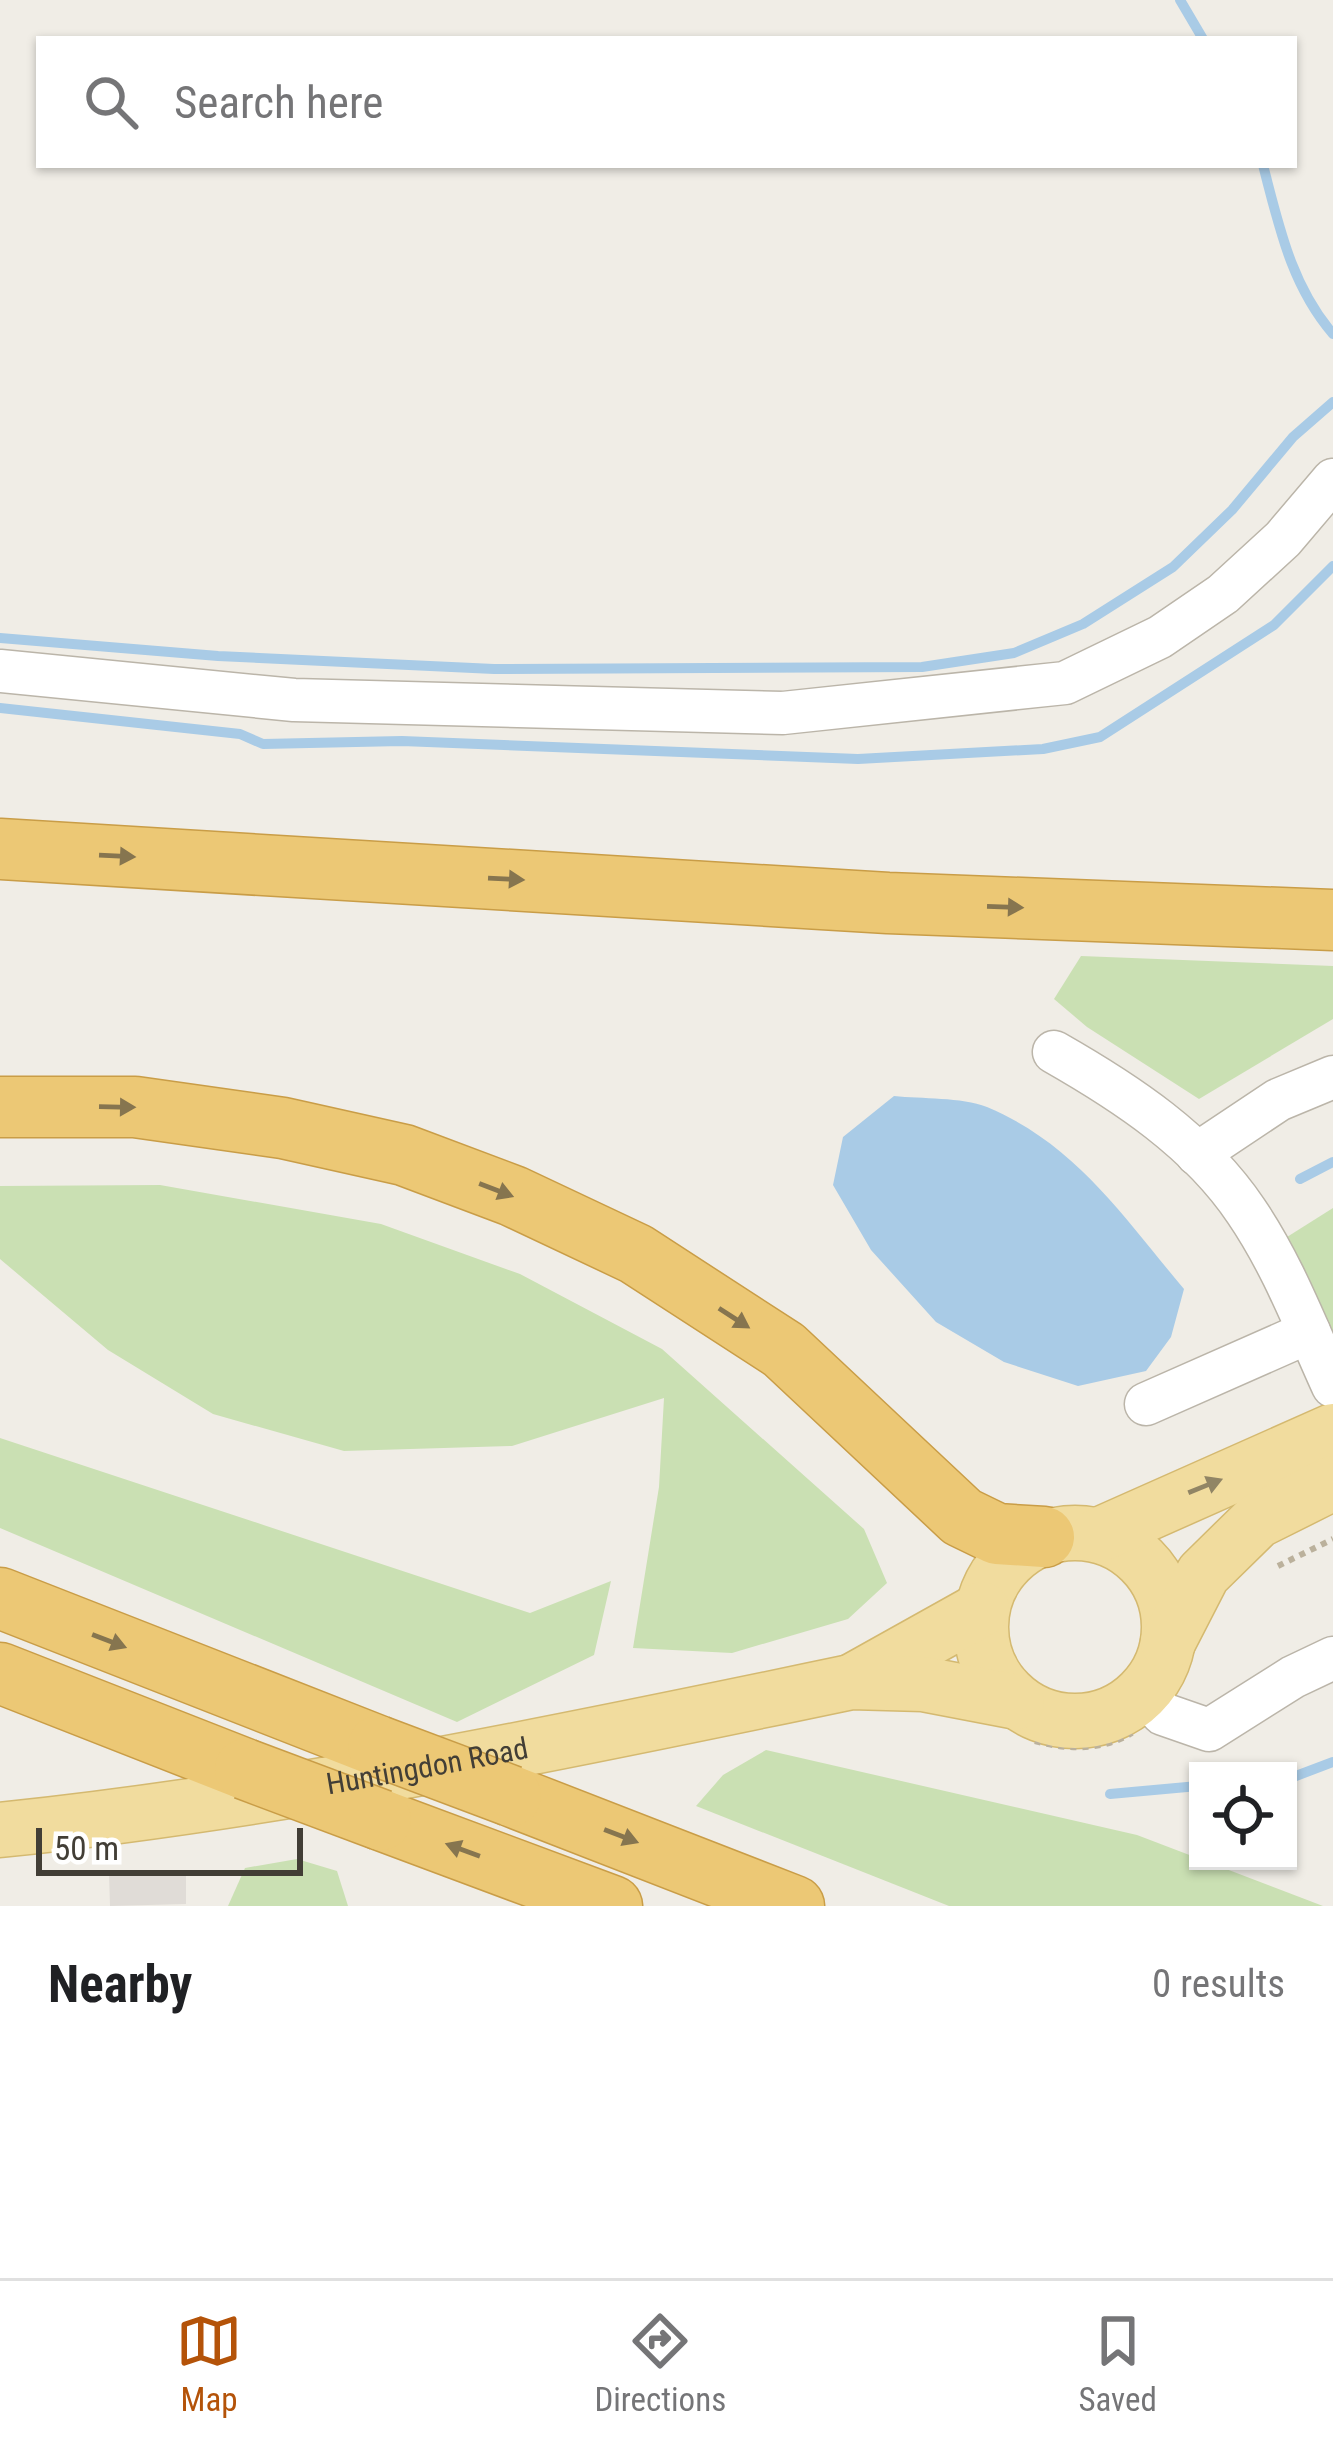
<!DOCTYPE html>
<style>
body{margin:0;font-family:"Roboto Condensed",sans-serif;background:#f2f2f2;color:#202124}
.controls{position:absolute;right:36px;bottom:36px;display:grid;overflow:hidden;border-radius:0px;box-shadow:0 3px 9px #0004}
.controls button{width:108px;height:108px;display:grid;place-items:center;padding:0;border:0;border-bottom:3px solid #e0e0e0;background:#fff;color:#202124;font:60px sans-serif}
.scale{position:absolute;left:36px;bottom:30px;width:267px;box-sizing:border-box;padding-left:12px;border:6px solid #423e36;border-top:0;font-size:33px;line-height:42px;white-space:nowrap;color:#423e36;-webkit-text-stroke:9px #fff;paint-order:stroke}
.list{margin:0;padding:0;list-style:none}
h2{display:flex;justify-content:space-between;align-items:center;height:156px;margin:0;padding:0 48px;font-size:51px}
h2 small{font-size:39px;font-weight:400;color:#757577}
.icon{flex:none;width:66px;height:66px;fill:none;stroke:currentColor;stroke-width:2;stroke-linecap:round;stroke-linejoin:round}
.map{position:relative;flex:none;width:1333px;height:1906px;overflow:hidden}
.search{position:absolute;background:#fff;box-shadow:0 3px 9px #0004;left:36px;right:36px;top:36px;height:132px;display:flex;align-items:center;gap:30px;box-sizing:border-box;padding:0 42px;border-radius:0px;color:#757577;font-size:45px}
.sheet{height:372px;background:#fff}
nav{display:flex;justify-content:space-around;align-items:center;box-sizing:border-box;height:168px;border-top:3px solid #e0e0e0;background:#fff;font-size:33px;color:#757577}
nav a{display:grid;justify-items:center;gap:6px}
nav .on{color:#b45309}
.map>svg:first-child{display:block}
</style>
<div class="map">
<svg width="1333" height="1906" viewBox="0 0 1333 1906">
<rect width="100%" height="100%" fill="#f0ede6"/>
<!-- industrial -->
<path fill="#e0dcd7" d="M186 1872V1904L110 1906 109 1873Z"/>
<!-- green -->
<g fill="#cae0b3">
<path d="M1081 956 1333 966V1019L1199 1099 1087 1027 1054 999Z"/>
<path d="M160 1185 381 1224 520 1274 662 1349 864 1529 887 1583 848 1619 732 1653 633 1648 659 1487 664 1398 512 1446 344 1451 213 1414 108 1350 0 1259V1186Z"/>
<path d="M1333 1208V1338L1287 1237Z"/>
<path d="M0 1438 530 1613 611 1581 594 1655 457 1722 0 1528Z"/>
<path d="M766 1750 1137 1835 1323 1906H949L696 1806 723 1775Z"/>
<path d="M297 1859 337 1871 348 1906H228L245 1868Z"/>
</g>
<!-- water -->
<path fill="#a9cbe6" d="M894 1096C922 1099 961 1097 987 1107 1077 1145 1124 1218 1184 1289L1171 1337 1146 1371 1078 1386 1004 1362 936 1322 871 1250 833 1185 843 1137Z"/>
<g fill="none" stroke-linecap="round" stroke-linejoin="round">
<!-- stream -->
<g stroke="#a9cbe6" stroke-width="10">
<path d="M1180 0 1203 39"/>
<path d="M1263 165C1279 226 1291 285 1333 334"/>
<path d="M0 638 218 656 494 669 922 667 1014 653 1083 624 1173 567 1232 510 1293 437 1333 402"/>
<path d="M0 708 240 734 263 744 402 741 858 759 1043 749 1100 737 1274 625 1333 566"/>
<path d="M1300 1179 1333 1162"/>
<path d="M1288 1779 1333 1762"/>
<path d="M1110 1794 1198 1786"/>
</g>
<!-- minor casing -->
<g stroke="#bbb5a9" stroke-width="45">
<g id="minor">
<path d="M0 671 294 700 783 713 1065 683 1160 637 1223 594 1283 539 1333 480"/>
<path d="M1054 1052C1126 1093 1199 1141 1246 1211 1283 1265 1306 1327 1333 1386"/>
<path d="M1197 1154 1278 1100 1333 1077"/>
<path d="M1146 1404 1309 1332"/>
<path d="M1143 1692 1163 1714 1209 1730 1293 1677 1333 1658"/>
</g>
</g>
<!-- major casing -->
<g stroke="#d4b970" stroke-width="57">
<g id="major">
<circle cx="1075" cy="1627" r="94"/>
<path d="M1099 1535 1333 1431"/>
<path d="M1168 1642 1203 1574 1257 1521 1333 1483"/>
<path d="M853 1681 982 1609"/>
<path id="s1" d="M0 1830C287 1800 569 1741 851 1682L923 1684 1017 1702"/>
</g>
</g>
<!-- highway casing -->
<g stroke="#c99d47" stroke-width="63">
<g id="highway">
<path d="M0 849 888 903 1333 920"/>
<path d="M0 1107H135L283 1128 404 1155 513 1196 636 1254 784 1350 962 1517 997 1534 1044 1537"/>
<path d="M0 1598 378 1746"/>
<path d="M0 1673 245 1769"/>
<path d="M511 1796 794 1906"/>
<path d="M381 1820 612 1906"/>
</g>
</g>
<!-- path -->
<g stroke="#bbb19c" stroke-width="6" stroke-dasharray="6 6" stroke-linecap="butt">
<path d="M1278 1566 1333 1539"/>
<path d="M1035 1741C1067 1750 1102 1751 1132 1733"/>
</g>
<!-- minor -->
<use href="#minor" stroke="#fff" stroke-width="42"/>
<!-- major -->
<use href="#major" stroke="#f1dc9e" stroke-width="54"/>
<!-- highway -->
<use href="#highway" stroke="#ecc875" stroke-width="60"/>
<!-- highway-bridge casing -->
<g stroke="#c99d47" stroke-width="63" stroke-linecap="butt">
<g id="highway-bridge">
<path d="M378 1746 511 1796"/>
<path d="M245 1769 381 1820"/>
</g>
</g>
<!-- highway-bridge -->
<use href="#highway-bridge" stroke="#ecc875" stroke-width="60"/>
</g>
<!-- one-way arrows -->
<defs><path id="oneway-solid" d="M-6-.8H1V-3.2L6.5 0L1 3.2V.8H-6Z" transform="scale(3)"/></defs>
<g fill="#86754f">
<use href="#oneway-solid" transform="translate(117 856) rotate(3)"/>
<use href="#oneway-solid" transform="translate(506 879) rotate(3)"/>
<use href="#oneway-solid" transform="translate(1005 907) rotate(2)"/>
<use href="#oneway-solid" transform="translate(117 1107) rotate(1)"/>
<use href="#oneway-solid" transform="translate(496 1190) rotate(21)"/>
<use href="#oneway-solid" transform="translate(734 1318) rotate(33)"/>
<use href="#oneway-solid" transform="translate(109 1641) rotate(21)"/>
<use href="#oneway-solid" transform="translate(621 1836) rotate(21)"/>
<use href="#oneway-solid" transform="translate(463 1850) rotate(-160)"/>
</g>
<use fill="#918565" href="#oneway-solid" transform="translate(1205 1486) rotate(-22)"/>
<g text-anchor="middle" stroke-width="10" stroke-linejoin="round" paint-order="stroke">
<!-- street labels -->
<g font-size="30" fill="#423e36" stroke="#fff">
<text dy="10" stroke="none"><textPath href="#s1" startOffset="432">Huntingdon Road</textPath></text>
</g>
</g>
</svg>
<div class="controls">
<button><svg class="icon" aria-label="locate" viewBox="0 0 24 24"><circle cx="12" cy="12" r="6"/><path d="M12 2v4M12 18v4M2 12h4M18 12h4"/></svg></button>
</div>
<div class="scale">50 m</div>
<div class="search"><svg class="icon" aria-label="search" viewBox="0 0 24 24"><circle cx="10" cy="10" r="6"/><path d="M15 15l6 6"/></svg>Search here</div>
</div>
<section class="sheet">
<h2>Nearby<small>0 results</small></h2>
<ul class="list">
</ul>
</section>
<nav>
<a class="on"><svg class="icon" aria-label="map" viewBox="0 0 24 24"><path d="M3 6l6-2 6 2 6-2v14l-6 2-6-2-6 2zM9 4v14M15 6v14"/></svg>Map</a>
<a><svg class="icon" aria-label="directions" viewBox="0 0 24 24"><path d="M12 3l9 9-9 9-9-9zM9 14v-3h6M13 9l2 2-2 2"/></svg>Directions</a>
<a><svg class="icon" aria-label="saved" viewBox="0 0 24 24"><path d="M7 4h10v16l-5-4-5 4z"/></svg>Saved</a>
</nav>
